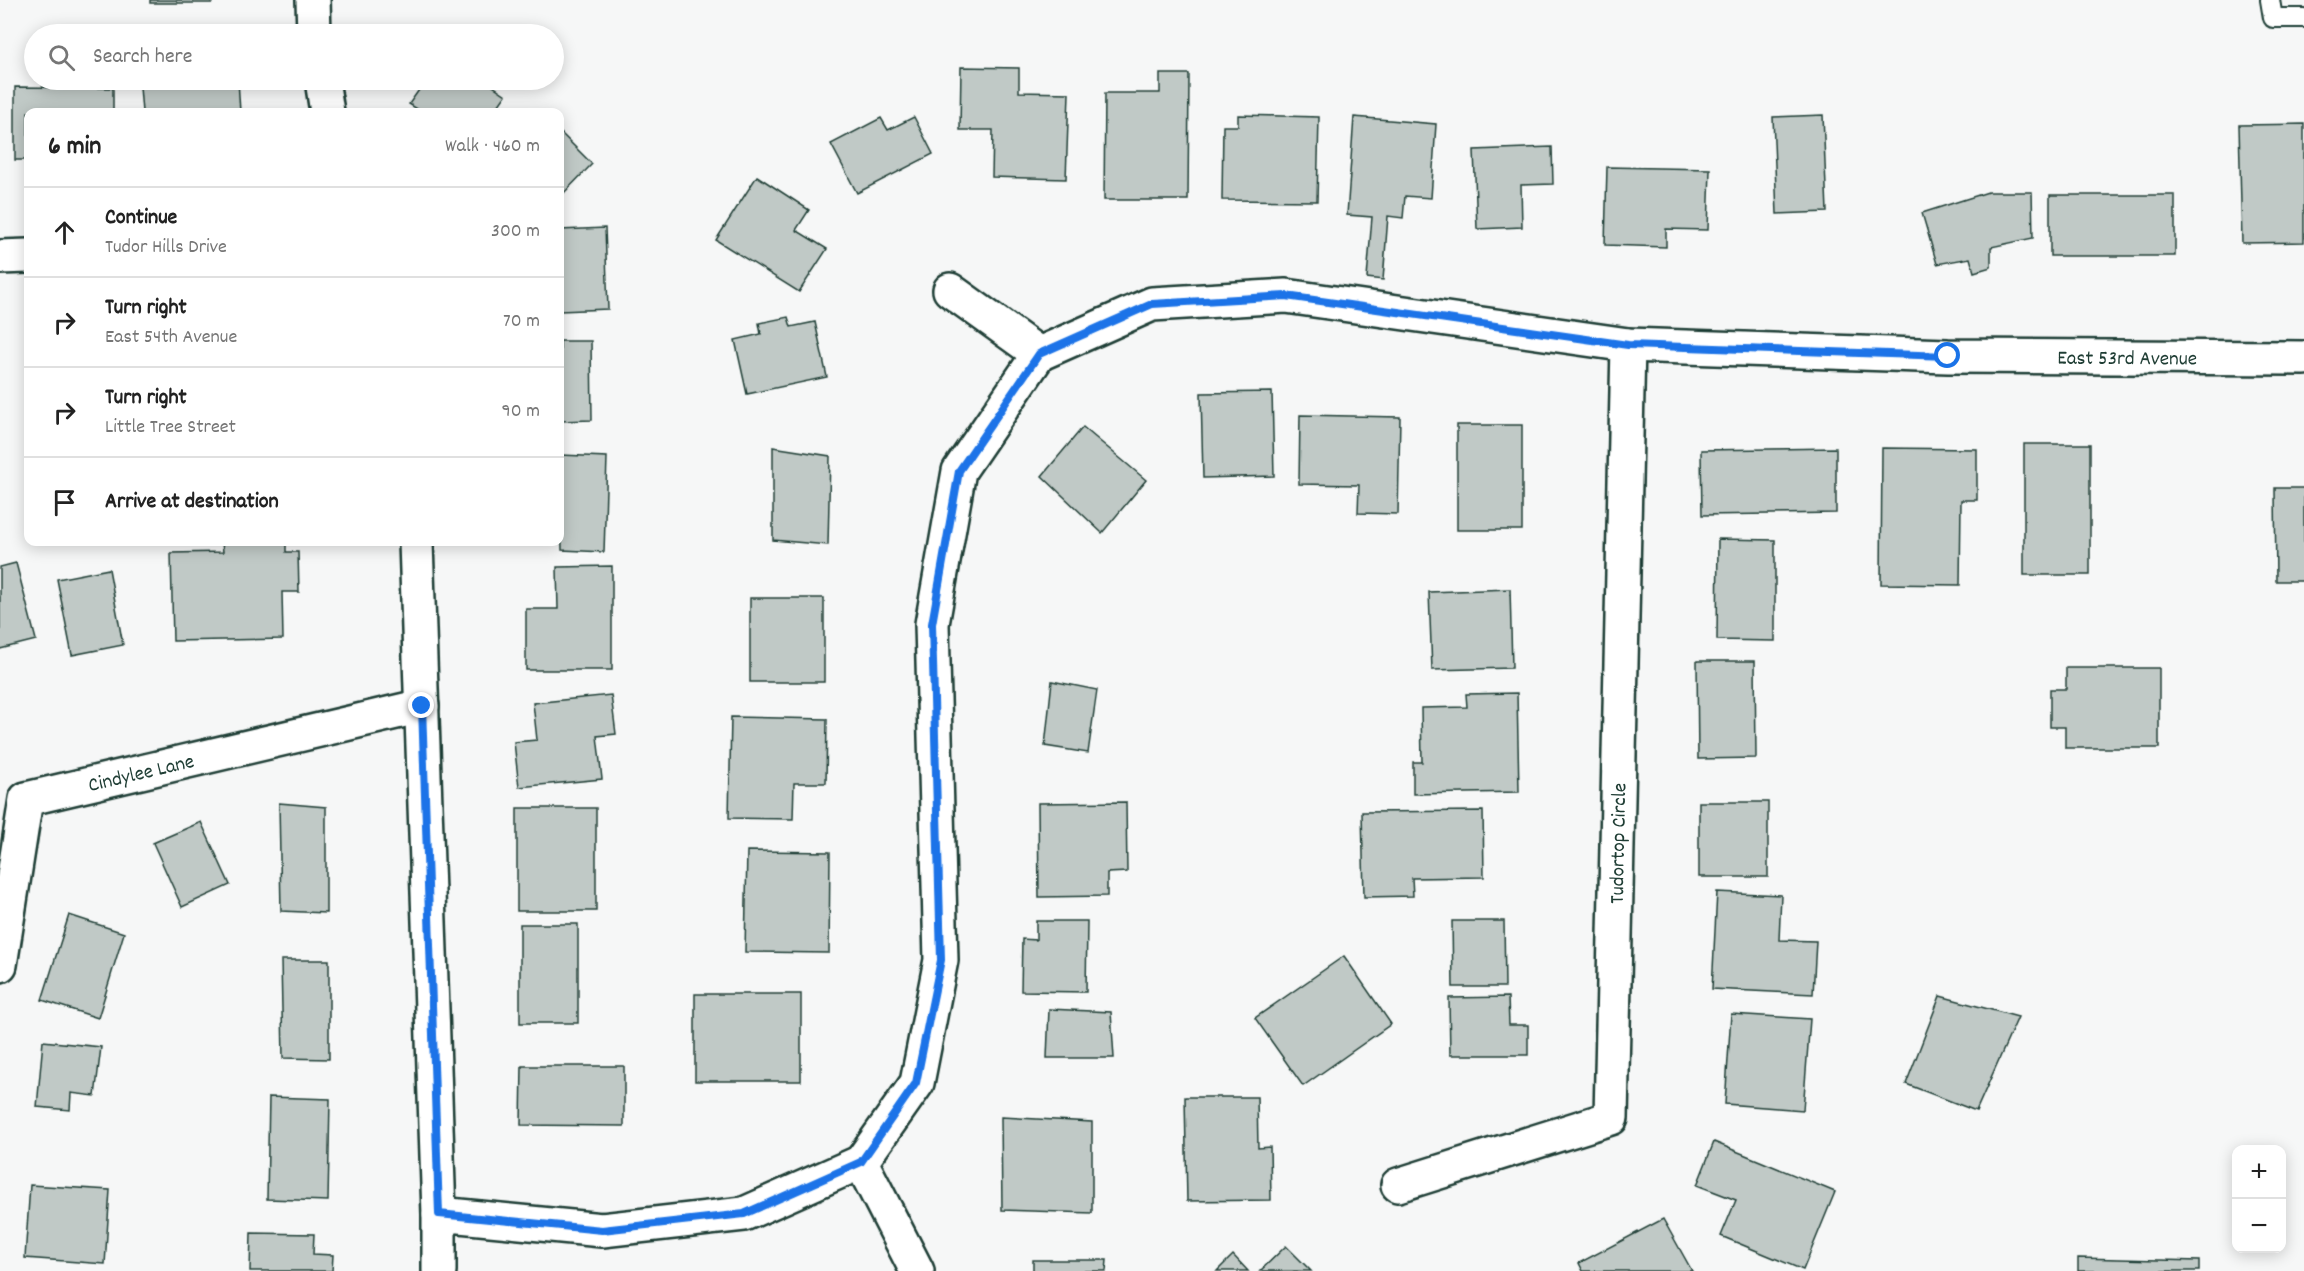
<!DOCTYPE html>
<meta charset="utf-8">
<style>
body{margin:0;font-family:Dekko,sans-serif;background:#f2f2f2;color:#222}
.controls{position:absolute;right:18px;bottom:18px;display:grid;overflow:hidden;border-radius:12px;box-shadow:0 3px 15px #0003}
.controls button{width:54px;height:54px;display:grid;place-items:center;padding:0;border:0;border-bottom:2px solid #e0e0e0;background:#fff;color:#222;font:30px sans-serif}
.stop{position:absolute;width:18px;height:18px;margin:-14px;border:4px solid #1a73e8;border-radius:50%;background:#fff}
.stop.end{background:#1a73e8;border-color:#fff;box-shadow:0 2px 6px #0008}
.list{margin:0;padding:0;list-style:none}
h2{display:flex;justify-content:space-between;align-items:center;height:78px;margin:0;padding:0 24px;font-size:26px}
h2 small{font-size:20px;font-weight:400;color:#767676}
.list li{display:grid;grid-template-columns:39px 1fr auto;gap:18px;align-items:center;box-sizing:border-box;height:90px;padding:0 24px;border-top:2px solid #e0e0e0}
.list b{display:block;font-size:22px;white-space:nowrap}
.list p{margin:0;font-size:20px;white-space:nowrap;color:#767676}
.list em{font-size:20px;font-style:normal;color:#767676}
.icon{flex:none;width:33px;height:33px;fill:none;stroke:currentColor;stroke-width:2;stroke-linecap:round;stroke-linejoin:round}
.map{position:relative;flex:none;width:2304px;height:1271px;overflow:hidden}
.search{position:absolute;background:#fff;box-shadow:0 3px 15px #0003;left:24px;top:24px;width:540px;height:66px;display:flex;align-items:center;gap:15px;box-sizing:border-box;padding:0 21px;border-radius:33px;color:#767676;font-size:22px}
.panel{position:absolute;background:#fff;box-shadow:0 3px 15px #0003;left:24px;top:108px;width:540px;height:438px;border-radius:12px}
.map>svg:first-child{display:block}
</style>
<div class="map">
<svg width="2304" height="1271" viewBox="0 0 2304 1271">
<rect width="100%" height="100%" fill="#f6f7f7"/>
<filter id="ink" filterUnits="userSpaceOnUse"><feTurbulence type="fractalNoise" baseFrequency=".0167" numOctaves="2"/><feDisplacementMap in="SourceGraphic" scale="12" xChannelSelector="R" yChannelSelector="G"/><feConvolveMatrix kernelMatrix="1 2 1 2 8 2 1 2 1" color-interpolation-filters="sRGB"/></filter>
<g filter="url(#ink)">
<!-- building -->
<g fill="#c0c9c6" stroke="#1f3d34" stroke-width="1.5">
<rect x="150" y="0" width="62" height="3"/>
<path d="M961 67 1019 68V92L1069 93 1066 179 992 177 993 130H960Z"/>
<path d="M1160 74H1189L1188 200H1104L1105 93H1160Z"/>
<path d="M196 80H238L240 112H142L140 87 196 84Z"/>
<path d="M426 80H484L506 95 494 112H422L409 104Z"/>
<path d="M15 87 113 88V112H28V160H15Z"/>
<path d="M1238 115 1319 117 1317 201 1222 200 1223 126H1238Z"/>
<path d="M1823 115 1827 212 1777 214 1773 117Z"/>
<path d="M914 117 933 154 857 193 831 144 881 118 888 130Z"/>
<path d="M1354 117 1436 124 1431 198 1405 196 1403 218 1388 216 1383 280 1367 278 1372 217 1347 215Z"/>
<path d="M2304 124V242L2242 243 2239 125Z"/>
<path d="M560 132 592 164 560 197Z"/>
<path d="M1552 147 1553 184 1521 185 1522 227 1477 229 1474 150Z"/>
<path d="M1607 167 1710 169 1708 230 1666 229V247L1605 245Z"/>
<path d="M757 176 809 210 796 230 827 249 799 292 716 240Z"/>
<path d="M1988 192H2032L2033 238 1991 247V267L1974 272 1970 258 1937 264 1922 213Z"/>
<rect x="2050" y="195" width="125" height="61"/>
<path d="M605 228 608 309 560 311V230Z"/>
<path d="M788 317 791 327 815 322 827 377 747 394 735 340 761 334 759 323Z"/>
<path d="M560 341H591L592 420 560 421Z"/>
<path d="M1272 392 1274 476 1203 478 1201 393Z"/>
<path d="M1300 415 1400 417 1398 514 1358 513 1359 485 1299 484Z"/>
<rect x="1457" y="425" width="65" height="105"/>
<path d="M1083 427 1146 480 1102 533 1042 476Z"/>
<rect x="2024" y="444" width="66" height="131"/>
<path d="M773 447 830 456 828 545 773 540Z"/>
<path d="M1836 448V513L1702 515 1701 450Z"/>
<path d="M1882 448 1977 449V500H1961L1960 585 1881 584Z"/>
<path d="M560 455 607 457 604 552 562 550Z"/>
<path d="M2275 488H2304V581H2276Z"/>
<path d="M1718 539 1775 540V641L1717 640Z"/>
<path d="M222 542H286V552H298L299 592H282L283 639 173 641 171 553 223 552Z"/>
<path d="M16 563 36 640 0 649V567Z"/>
<path d="M612 566V670H526V609H558L557 567Z"/>
<path d="M109 569 123 645 72 655 57 579Z"/>
<path d="M1510 589 1512 668 1432 670 1429 592Z"/>
<rect x="750" y="598" width="74" height="84"/>
<path d="M1697 661H1755L1756 758 1698 759Z"/>
<path d="M2066 668H2159V748H2065V727H2050V689H2066Z"/>
<path d="M1052 681 1097 690 1088 753 1045 746Z"/>
<path d="M1517 693 1519 792 1413 794V762H1422L1421 708 1467 707 1466 694Z"/>
<path d="M611 695 616 734 597 736 602 779 519 787 514 742 537 740 533 703Z"/>
<path d="M731 717 827 719 826 783H794L793 819 729 818Z"/>
<path d="M1126 802 1127 872 1107 873V896L1039 897 1038 803Z"/>
<rect x="1699" y="802" width="69" height="75"/>
<path d="M279 803 326 807V913L281 911Z"/>
<rect x="517" y="808" width="79" height="103"/>
<path d="M1483 811 1484 877 1412 878 1413 896 1364 897 1362 812Z"/>
<path d="M201 822 230 885 182 907 153 843Z"/>
<path d="M747 851 830 852 829 953 745 952Z"/>
<path d="M1717 892 1781 895 1779 940 1816 941 1813 994 1712 989Z"/>
<path d="M69 915 124 933 98 1018 42 1000Z"/>
<path d="M1036 921H1087L1086 992 1021 991 1022 939 1036 940Z"/>
<path d="M1452 921H1504L1505 987H1453Z"/>
<rect x="520" y="924" width="58" height="99"/>
<path d="M1344 956 1391 1024 1303 1086 1255 1018Z"/>
<path d="M281 960H329V1059L283 1058Z"/>
<rect x="695" y="994" width="106" height="87"/>
<path d="M1940 996 2018 1017 1976 1111 1906 1084Z"/>
<path d="M1508 997 1509 1025H1528V1055H1450L1449 998Z"/>
<path d="M1049 1009 1111 1012 1114 1058H1047Z"/>
<path d="M1731 1014 1810 1019 1803 1110 1725 1104Z"/>
<path d="M43 1041 101 1047 95 1096 71 1093 70 1110 37 1107Z"/>
<path d="M522 1066H624V1126L521 1125Z"/>
<path d="M269 1097 330 1099 328 1201 267 1199Z"/>
<path d="M1185 1097H1257L1258 1148 1270 1147 1271 1200 1187 1201Z"/>
<path d="M1001 1117 1092 1122V1213L1002 1210Z"/>
<path d="M1714 1142 1835 1192 1803 1270 1721 1236 1736 1200 1697 1185Z"/>
<path d="M30 1185 110 1190 105 1264 25 1258Z"/>
<path d="M1663 1219 1692 1271H1583L1579 1263Z"/>
<path d="M251 1233 314 1234 313 1254 333 1255 332 1271H250Z"/>
<path d="M1286 1246 1311 1271H1260Z"/>
<path d="M1233 1255 1248 1271H1217Z"/>
<path d="M2078 1258 2199 1261V1271H2078Z"/>
<path d="M1033 1260H1107L1106 1271H1033Z"/>
</g>
<g fill="none" stroke-linecap="round" stroke-linejoin="round">
<!-- service casing -->
<g stroke="#1f3d34" stroke-width="22">
<path id="service" d="M2270 0 2273 18H2304"/>
</g>
<!-- minor casing -->
<g stroke="#1f3d34" stroke-width="38">
<g id="minor">
<path d="M313 0 314 34"/>
<path d="M322 80 327 112"/>
<path d="M0 257 28 256"/>
<path d="M950 290 1039 354"/>
<path d="M416 542 439 1214V1271"/>
<path id="s1" d="M0 965 26 799 422 706"/>
<path id="s2" d="M861 1162 917 1083 941 960 932 624 959 471 1039 354 1152 304 1286 296 1628 345 1948 356 2304 358"/>
<path d="M861 1162 917 1271"/>
<path id="s3" d="M1398 1185 1611 1118 1628 345"/>
<path d="M439 1214 602 1230 744 1214 861 1162"/>
</g>
</g>
<!-- service -->
<use href="#service" stroke="#fff" stroke-width="18"/>
<!-- minor -->
<use href="#minor" stroke="#fff" stroke-width="33"/>
</g>
</g>
<g fill="none" stroke-linecap="round" stroke-linejoin="round" filter="url(#ink)">
<!-- route -->
<path stroke="#1a73e8" stroke-width="8" d="M422 706 439 1214 602 1230 744 1214 861 1162 916 1083 941 960 932 624 959 471 1039 354 1152 304 1286 296 1628 345 1948 356"/>
</g>
<g text-anchor="middle" stroke-width="4.5" stroke-linejoin="round" paint-order="stroke">
<!-- street labels -->
<g font-size="21" fill="#1f3d34" stroke="#fff">
<text dy="7" stroke="none"><textPath href="#s2" startOffset="1958">East 53rd Avenue</textPath></text>
<text dy="7" stroke="none"><textPath href="#s1" startOffset="286">Cindylee Lane</textPath></text>
<text dy="7" stroke="none"><textPath href="#s3" startOffset="498">Tudortop Circle</textPath></text>
</g>
</g>
</svg>
<div class="controls">
<button>+</button>
<button>−</button>
</div>
<div class="stop" style="left:1948px;top:356px"></div>
<div class="stop end" style="left:422px;top:706px"></div>
<div class="search"><svg class="icon" aria-label="search" viewBox="0 0 24 24"><circle cx="10" cy="10" r="6"/><path d="M15 15l6 6"/></svg>Search here</div>
<section class="panel">
<h2>6 min<small>Walk · 460 m</small></h2>
<ul class="list">
<li><svg class="icon" aria-label="ahead" viewBox="0 0 24 24"><path d="M12 20V5M6 11l6-6 6 6"/></svg><div><b>Continue</b><p>Tudor Hills Drive</p></div><em>300 m</em></li>
<li><svg class="icon" aria-label="right" viewBox="0 0 24 24"><path d="M7 20v-9h11M14 6l5 5-5 5"/></svg><div><b>Turn right</b><p>East 54th Avenue</p></div><em>70 m</em></li>
<li><svg class="icon" aria-label="right" viewBox="0 0 24 24"><path d="M7 20v-9h11M14 6l5 5-5 5"/></svg><div><b>Turn right</b><p>Little Tree Street</p></div><em>90 m</em></li>
<li><svg class="icon" aria-label="arrive" viewBox="0 0 24 24"><path d="M6 21V4h12l-3 4 3 4H6"/></svg><div><b>Arrive at destination</b></div></li>
</ul>
</section>
</div>
